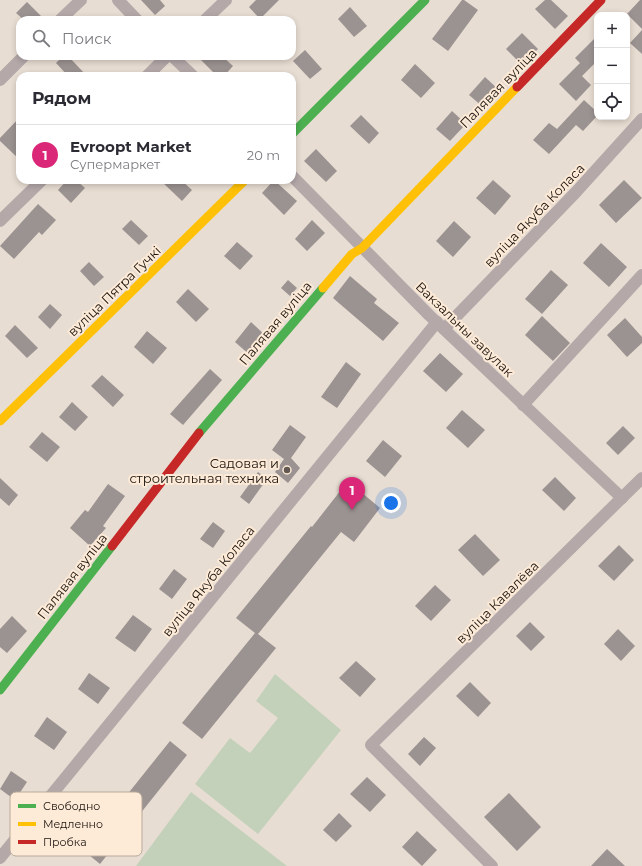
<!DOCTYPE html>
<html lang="ru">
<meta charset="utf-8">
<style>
body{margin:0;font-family:Montserrat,sans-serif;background:#f2f2f3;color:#2b2b33}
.controls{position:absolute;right:12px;top:12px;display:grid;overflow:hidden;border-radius:8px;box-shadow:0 2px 6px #0003}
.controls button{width:36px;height:36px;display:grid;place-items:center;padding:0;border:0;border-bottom:1px solid #e1e1e2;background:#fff;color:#2b2b33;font:20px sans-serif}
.you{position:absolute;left:391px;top:503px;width:14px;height:14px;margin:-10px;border:3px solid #fff;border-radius:50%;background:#1a73e8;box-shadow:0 0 0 6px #1a73e833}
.badge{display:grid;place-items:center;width:26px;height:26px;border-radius:50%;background:#db2777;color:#fff;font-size:13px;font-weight:700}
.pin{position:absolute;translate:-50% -33px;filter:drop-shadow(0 1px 2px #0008)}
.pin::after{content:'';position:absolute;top:21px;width:14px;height:12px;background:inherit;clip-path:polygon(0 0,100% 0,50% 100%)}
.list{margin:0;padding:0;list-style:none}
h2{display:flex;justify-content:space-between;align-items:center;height:52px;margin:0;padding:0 16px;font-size:17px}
h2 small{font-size:13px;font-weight:400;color:#7c7c81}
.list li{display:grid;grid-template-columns:26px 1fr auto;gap:12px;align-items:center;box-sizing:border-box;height:60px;padding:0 16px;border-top:1px solid #e1e1e2}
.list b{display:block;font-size:15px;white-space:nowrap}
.list p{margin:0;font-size:13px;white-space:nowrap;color:#7c7c81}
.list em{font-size:13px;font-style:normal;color:#7c7c81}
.icon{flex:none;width:22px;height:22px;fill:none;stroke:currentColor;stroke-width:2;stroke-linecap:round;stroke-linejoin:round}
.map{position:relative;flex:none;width:642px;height:866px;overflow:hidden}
.search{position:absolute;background:#fff;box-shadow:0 2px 6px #0003;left:16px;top:16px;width:280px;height:44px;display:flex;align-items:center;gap:10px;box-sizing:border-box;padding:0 14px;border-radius:12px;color:#7c7c81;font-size:15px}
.panel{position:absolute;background:#fff;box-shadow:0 2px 6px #0003;left:16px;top:72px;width:280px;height:112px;border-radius:12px}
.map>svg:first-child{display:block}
</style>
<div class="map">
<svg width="642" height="866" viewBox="0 0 642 866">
<rect width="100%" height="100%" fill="#e8ddd2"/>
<!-- green -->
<g fill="#c4d1ba">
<path d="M275 674 341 730 258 834 195 784 230 738 250 753 278 718 256 701Z"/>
<path d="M191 792 287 866H136Z"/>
</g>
<!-- building -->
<g fill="#9b9391">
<path d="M141 0H160L165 6 155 15Z"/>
<path d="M256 0H279L260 19 249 7Z"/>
<path d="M462 0H464L478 10 448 51 432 39Z"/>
<path d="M545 0H551L568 16 555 29 535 9Z"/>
<path d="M640 0H642V29L627 14Z"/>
<path d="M27 2 45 20H24L16 13Z"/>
<path d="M350 7 367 26 354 37 338 19Z"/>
<path d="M642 30V54L630 43Z"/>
<path d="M522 33 538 49 522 65 506 49Z"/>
<path d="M597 36V61L582 76 591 85 576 101 559 84 580 63 575 58Z"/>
<path d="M305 50 322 69 310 79 293 61Z"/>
<path d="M63 56H68L87 76H68L56 63Z"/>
<path d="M197 56H222L233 66 224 76H217Z"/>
<path d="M415 64 435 83 421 98 401 80Z"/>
<path d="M485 77 499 90 483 107 469 95Z"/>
<path d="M584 100 597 112V116L583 131 576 125 549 154 533 140 549 123 557 129Z"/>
<path d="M452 111 466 124 450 141 436 129Z"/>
<path d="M361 115 379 133 369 144 350 126Z"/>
<path d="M20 117V160L0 141V138Z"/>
<path d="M316 149 337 171 326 182 304 161Z"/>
<path d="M67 180H76L85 188 71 203 58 190Z"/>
<path d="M160 180H181L192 190 182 201Z"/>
<path d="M274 180 297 201 284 215 262 193Z"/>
<path d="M493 180 511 196 495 215 476 198Z"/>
<path d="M624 180 642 198 616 223 599 205Z"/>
<path d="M38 204 56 220 42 235 39 232 14 259 0 246Z"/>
<path d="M131 220 148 236 139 245 122 229Z"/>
<path d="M312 220 325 233 307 251 295 239Z"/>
<path d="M454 221 471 237 453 257 436 241Z"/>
<path d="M237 242 253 256 240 270 224 256Z"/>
<path d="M601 243 627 267 609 287 583 263Z"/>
<path d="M89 262 104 277 94 286 80 271Z"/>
<path d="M551 270 568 285 542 314 525 299Z"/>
<path d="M350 276 377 299 374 303 399 323 383 341 333 298Z"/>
<path d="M288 280 297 288 290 296 281 288Z"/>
<path d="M188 289 209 309 196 322 176 302Z"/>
<path d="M50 304 62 315 50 329 38 317Z"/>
<path d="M542 316 570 343 553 361 525 335Z"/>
<path d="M625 318 642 337V343L627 357 607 335Z"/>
<path d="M251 322 267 337 251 356 235 342Z"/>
<path d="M15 325 38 348 27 358 5 336Z"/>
<path d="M147 331 167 348 153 364 134 347Z"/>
<path d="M440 353 463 374 446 392 423 371Z"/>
<path d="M346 362 361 374 337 408 321 397Z"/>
<path d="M210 369 222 380 183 425 170 414Z"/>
<path d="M102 375 124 395 113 407 91 386Z"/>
<path d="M72 402 88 417 75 431 59 417Z"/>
<path d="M462 410 485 430 468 448 446 428Z"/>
<path d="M290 425 306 437 291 458 300 468 288 483 275 472 284 459 272 450Z"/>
<path d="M623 426 635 438 618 455 606 443Z"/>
<path d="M42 432 60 447 47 462 29 447Z"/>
<path d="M383 440 402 456 385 477 366 461Z"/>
<path d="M258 472 267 479 249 504 240 497Z"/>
<path d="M555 477 576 498 564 511 542 490Z"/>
<path d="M0 478 18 495 9 506 0 498Z"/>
<path d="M348 481 380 508 354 542 341 532 258 634 276 648 202 739 182 723 255 633 236 618 311 526 312 527Z"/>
<path d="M108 484 125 496 103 526 106 528 90 546 70 528 85 510 88 512Z"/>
<path d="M213 522 225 531 213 548 200 539Z"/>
<path d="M475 534 500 560 483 576 458 550Z"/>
<path d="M619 545 634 560 614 581 598 566Z"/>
<path d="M174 569 187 579 172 599 159 589Z"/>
<path d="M435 585 451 600 431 621 415 606Z"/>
<path d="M133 615 152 629 135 652 115 638Z"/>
<path d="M12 616 27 631 7 653 0 647V629Z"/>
<path d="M530 622 545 637 531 651 516 636Z"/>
<path d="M618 629 635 646 621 661 604 644Z"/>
<path d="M356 661 376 679 360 697 339 678Z"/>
<path d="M89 673 110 688 98 704 78 689Z"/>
<path d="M470 682 491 703 478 717 456 696Z"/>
<path d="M47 717 67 732 54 750 34 736Z"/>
<path d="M424 737 436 748 420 766 408 754Z"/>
<path d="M170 741 187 755 100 864 83 850Z"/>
<path d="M11 771 27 782 15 800 0 789Z"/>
<path d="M367 777 386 795 370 812 350 794Z"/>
<path d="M509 793 541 827 517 851 484 817Z"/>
<path d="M339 813 352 826 336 842 323 830Z"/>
<path d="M417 831 437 850 422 866 402 847Z"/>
<path d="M607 849 625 866H591Z"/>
</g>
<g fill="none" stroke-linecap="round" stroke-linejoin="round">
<!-- street -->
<g stroke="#b4a8a9" stroke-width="12">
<path d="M118 0 137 20"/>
<path d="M60 20 81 0"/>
<path d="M205 20 226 0"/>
<path d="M172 56 193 76"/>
<path d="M147 76 167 56"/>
<path d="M0 80 24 56"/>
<path d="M292 176 429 315 622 498"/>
<path d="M0 221 42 180"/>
<path d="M444 329 576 192 642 119"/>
<path d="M523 405 642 275"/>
<path d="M0 858 437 322"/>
<path d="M492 866 371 745 642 478"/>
</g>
<!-- fast -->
<g stroke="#4caf50" stroke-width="9">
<path d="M292 134 425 0"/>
<path d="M199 433 323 288"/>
<path d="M0 690 112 546"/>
</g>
<!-- slow -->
<g stroke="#ffc107" stroke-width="9">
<path d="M323 288 352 254 362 248 517 87"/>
<path d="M0 421 245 180"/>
</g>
<!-- jam -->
<g stroke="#c62828" stroke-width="9">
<path d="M517 87 601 0"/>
<path d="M112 546 199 433"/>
</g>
</g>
<!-- markers -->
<circle fill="#625a52" stroke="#fdead7" stroke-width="1.5" cx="287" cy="470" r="4"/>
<g text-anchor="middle" stroke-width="4" stroke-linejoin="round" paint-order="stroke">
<!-- street labels -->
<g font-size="13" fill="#1a130d" stroke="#fdead7">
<text transform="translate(498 88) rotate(-46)" y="5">Палявая вуліца</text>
<text transform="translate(534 215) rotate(-46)" y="5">вуліца Якуба Коласа</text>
<text transform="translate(114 291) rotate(-44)" y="5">вуліца Пятра Гучкі</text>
<text transform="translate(275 323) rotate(-50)" y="5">Палявая вуліца</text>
<text transform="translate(465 329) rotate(44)" y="5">Вакзальны завулак</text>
<text transform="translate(72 576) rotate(-52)" y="5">Палявая вуліца</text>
<text transform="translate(208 581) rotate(-51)" y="5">вуліца Якуба Коласа</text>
<text transform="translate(497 602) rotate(-45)" y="5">вуліца Кавалёва</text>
</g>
<!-- poi labels -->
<g font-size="13" fill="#1a130d" stroke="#fdead7" text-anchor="end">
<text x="279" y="468">Садовая и<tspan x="279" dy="15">строительная техника</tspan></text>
</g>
</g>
<!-- legend -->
<rect x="10" y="792" width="132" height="64" rx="6" fill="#fdead7" stroke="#b9aa9a" stroke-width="1"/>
<rect x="18" y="804" width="18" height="4" fill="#4caf50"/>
<rect x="18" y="822" width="18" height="4" fill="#ffc107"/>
<rect x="18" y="840" width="18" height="4" fill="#c62828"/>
<g font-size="11" fill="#1a130d">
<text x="43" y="810">Свободно</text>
<text x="43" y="828">Медленно</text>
<text x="43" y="846">Пробка</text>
</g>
</svg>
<div class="controls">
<button>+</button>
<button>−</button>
<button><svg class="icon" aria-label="locate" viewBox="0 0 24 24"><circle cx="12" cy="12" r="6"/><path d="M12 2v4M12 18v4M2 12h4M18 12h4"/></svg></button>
</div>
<div class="you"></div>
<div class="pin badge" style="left:352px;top:510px">1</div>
<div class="search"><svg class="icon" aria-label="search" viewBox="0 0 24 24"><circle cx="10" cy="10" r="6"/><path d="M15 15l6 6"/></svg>Поиск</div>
<section class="panel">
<h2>Рядом<small></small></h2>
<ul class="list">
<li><span class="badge">1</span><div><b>Evroopt Market</b><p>Супермаркет</p></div><em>20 m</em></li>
</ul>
</section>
</div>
